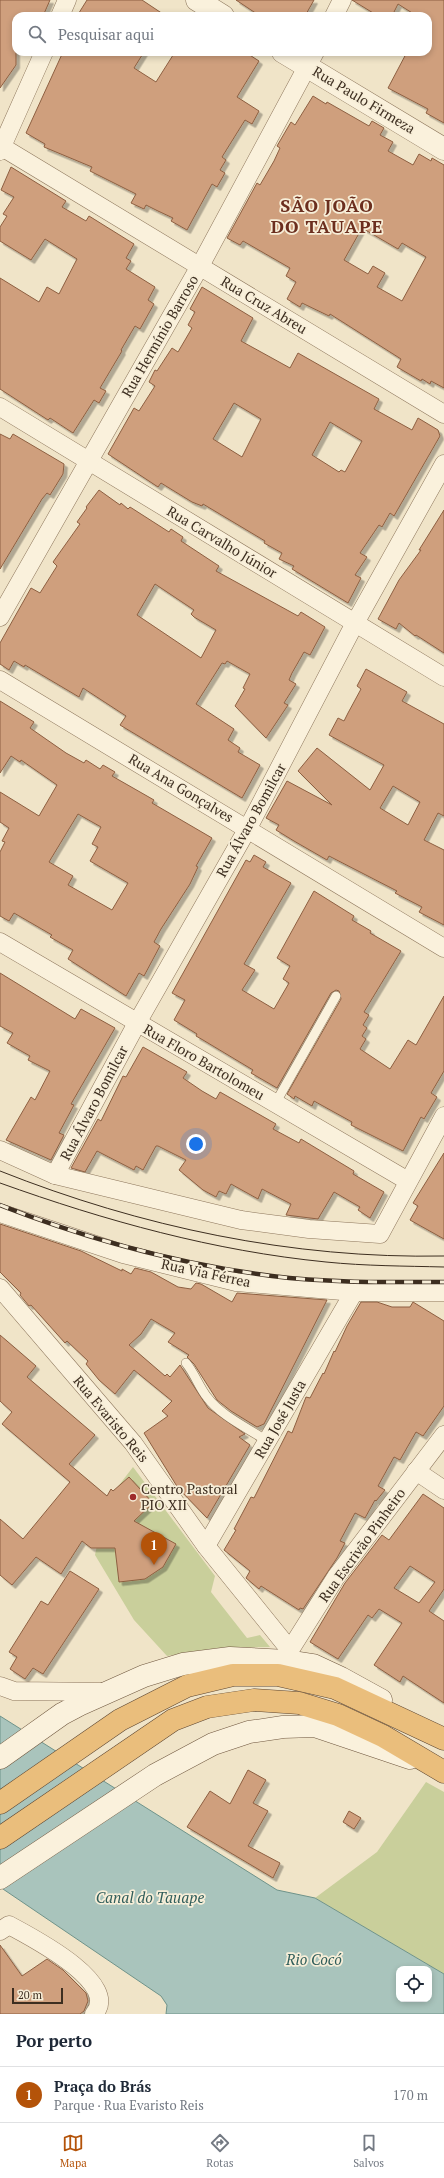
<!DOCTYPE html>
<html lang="pt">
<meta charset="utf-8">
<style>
body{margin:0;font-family:"PT Serif",serif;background:#f2f2f3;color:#1f2937}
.controls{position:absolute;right:12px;bottom:12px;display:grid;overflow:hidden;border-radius:8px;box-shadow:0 2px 6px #0003}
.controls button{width:36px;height:36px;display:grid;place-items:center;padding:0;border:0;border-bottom:1px solid #e0e1e3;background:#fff;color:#1f2937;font:20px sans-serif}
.scale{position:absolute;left:12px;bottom:10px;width:51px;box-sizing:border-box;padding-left:4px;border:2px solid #3d2e20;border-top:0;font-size:11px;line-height:14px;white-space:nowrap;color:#3d2e20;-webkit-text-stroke:3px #f7eed8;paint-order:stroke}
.you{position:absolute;left:196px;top:1144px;width:14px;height:14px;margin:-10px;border:3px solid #fff;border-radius:50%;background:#1a73e8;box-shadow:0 0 0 6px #1a73e833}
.badge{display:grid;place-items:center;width:26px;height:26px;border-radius:50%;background:#b45309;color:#fff;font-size:13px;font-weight:700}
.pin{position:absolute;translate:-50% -33px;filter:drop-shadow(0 1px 2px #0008)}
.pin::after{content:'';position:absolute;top:21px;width:14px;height:12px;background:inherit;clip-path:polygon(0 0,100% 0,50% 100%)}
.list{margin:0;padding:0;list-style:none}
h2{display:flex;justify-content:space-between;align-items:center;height:52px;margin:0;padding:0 16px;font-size:17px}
h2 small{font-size:13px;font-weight:400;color:#747a83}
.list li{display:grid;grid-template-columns:26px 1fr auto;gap:12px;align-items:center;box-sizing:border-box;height:56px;padding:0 16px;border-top:1px solid #e0e1e3}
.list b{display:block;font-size:15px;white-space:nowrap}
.list p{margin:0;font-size:13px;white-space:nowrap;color:#747a83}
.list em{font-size:13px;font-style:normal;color:#747a83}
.icon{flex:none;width:22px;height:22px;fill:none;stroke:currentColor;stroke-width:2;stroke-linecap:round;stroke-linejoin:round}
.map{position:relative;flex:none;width:444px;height:2014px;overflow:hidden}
.search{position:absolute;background:#fff;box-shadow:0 2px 6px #0003;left:12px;right:12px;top:12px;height:44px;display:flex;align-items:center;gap:10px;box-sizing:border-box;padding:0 14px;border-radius:12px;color:#747a83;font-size:15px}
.sheet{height:108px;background:#fff}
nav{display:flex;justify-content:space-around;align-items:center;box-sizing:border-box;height:56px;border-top:1px solid #e0e1e3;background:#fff;font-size:11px;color:#747a83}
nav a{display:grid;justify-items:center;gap:2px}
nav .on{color:#b45309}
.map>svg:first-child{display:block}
</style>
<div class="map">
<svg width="444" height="2014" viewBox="0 0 444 2014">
<defs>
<filter id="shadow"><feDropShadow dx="3.5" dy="3.5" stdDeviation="0" flood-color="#0004"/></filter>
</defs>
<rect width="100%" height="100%" fill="#f0e4c8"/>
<!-- green -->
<g fill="#c9cf9b">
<path d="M133 1467 215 1576 211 1592 247 1638 260 1635 270 1647 218 1648 167 1656 134 1620 95 1555 106 1502Z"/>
<path d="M426 1782 444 1792V1974L315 1898 377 1852Z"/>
</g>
<!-- water -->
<path fill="#a9c4bc" stroke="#6f938a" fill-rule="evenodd" d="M0 1716 277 1890 315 1898 444 1974V2014H166L167 2005 161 1996 0 1887ZM399 1969H429V1999H399Z"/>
<!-- building -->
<g fill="#cf9f7d" stroke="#8d5f41" fill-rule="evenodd" filter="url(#shadow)">
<path d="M0 0H50L43 16H16V65L0 88Z"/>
<path d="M87 0H142L166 16H77Z"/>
<path d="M236 0H314L305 16H260Z"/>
<path d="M352 0H444V123L426 113 428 109 388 88 407 52H428V16H417L398 4 392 16H378Z"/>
<path d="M63 52H144L134 68 156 82 175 52H245L259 61 237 97 259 111 252 124 245 120 222 157 226 160 220 170 225 173 217 187 212 184 187 230 171 221 173 218 158 211 146 205 144 209 131 203 136 194 90 171 92 167 44 147 45 144 26 133Z"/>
<path d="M313 96 326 104 327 102 369 126 372 121 384 128 380 135 393 142 388 151 413 165 419 154 431 161 432 158 444 165V388L431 381 430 384 422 379 421 381 397 367 401 359 330 314 329 316 302 303 300 307 287 299 296 282 286 276 290 268 243 241 240 245 227 238 257 183 260 185 274 161 280 148 277 146 291 122 295 125ZM362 228 398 249 402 243 426 257 402 301 377 287 385 273 373 266 368 274 344 260Z"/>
<path d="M11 167 66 201 62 207 86 221 89 216 134 244 126 258 131 261 126 269 155 287 148 300 154 304 140 329 135 326 121 350 122 351 100 388 106 391 99 403 94 400 73 433 50 418 48 420 0 389V278L39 302 47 287 59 294 77 259 45 239 31 260 0 241V227L7 216 3 214 14 197 1 190Z"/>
<path d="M202 287 253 318 241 341 290 368 298 353 379 399 374 409 412 430 418 418 438 430 440 436 394 516 390 513 382 527 379 525 360 553 367 557 355 575 361 578 348 603 292 569 294 566 279 559 282 553 264 543 265 541 203 504 202 506 192 502 161 483 158 487 108 454 134 408 139 411 155 386 149 382 155 370 157 371 172 348 178 352 192 328 188 325 195 312 190 309ZM234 403 261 419 242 457 213 439ZM330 422 362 441 345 472 341 470 339 472 312 455Z"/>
<path d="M0 434 10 439 13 434 64 464 63 474 50 495 47 493 42 499 0 569Z"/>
<path d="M99 490 120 505 121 503 128 509 130 507 169 532 171 529 183 537 181 541 219 566 216 571 298 616 301 612 325 627 310 655 304 652 292 673 289 680 296 684 284 703 288 705 266 738 235 706 245 689 243 688 250 674 227 661 225 664 222 663 196 704 234 729 228 740 240 748 238 752 260 765 242 798 120 725 126 716 83 688 79 697 25 665 24 667 14 661 9 670 0 664V643L9 627 31 588 40 593 57 566 53 562 80 524 77 522 87 508 86 507ZM155 584 194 610 191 614 194 617 216 630 201 658 137 615Z"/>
<path d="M444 510V653L416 635 415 636 399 623 396 629 378 619 399 580 421 550H419Z"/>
<path d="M366 669 407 692 402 701 444 724V816L438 813 424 840 444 850V925L419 912 422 907 395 893 397 891 329 856 327 860 294 841 276 830 279 825 266 818 287 781 332 805 298 771 317 748 370 790 384 765 329 735 338 718 344 721 348 713 361 689 357 686ZM393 786 420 802 408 825 380 808Z"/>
<path d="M0 701 34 722 30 728 66 753 84 763 86 760 100 769 103 765 115 772 112 776 154 800 152 803 212 838 196 866 198 867 190 884 161 929 154 942 160 946 144 976 139 973 126 996 68 959 73 950 50 937 52 935 14 913 9 921 0 916V852L5 842 2 841 9 828 0 822V792L39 816 57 785 21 760 20 762 11 756 0 773ZM78 814 101 827 92 844 98 847 90 861 128 883 112 910 68 885 73 876 49 862Z"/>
<path d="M254 855 266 862 263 867 291 883 244 964 255 970 242 990 274 1009 289 983 283 979 290 966 277 958 314 891 354 916 352 920 371 931 370 933 401 951 364 1012 369 1015 363 1025 367 1028 362 1036 366 1039 360 1049 390 1069 408 1040 416 1045 444 996V1071L431 1093 437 1097 424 1119 421 1117 403 1151 351 1125 352 1122 314 1101 312 1106 295 1096 294 1099 287 1094 341 999 339 991 336 990 331 993 277 1088 251 1073 253 1070 203 1040 196 1036 197 1034 174 1020 185 1000 172 993 246 860 250 862Z"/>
<path d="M0 973 75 1019 81 1009 115 1028 71 1104 74 1105 59 1133 64 1135 51 1160 6 1140 31 1097 35 1100 50 1071 28 1060 30 1056 7 1043 13 1033 0 1026Z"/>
<path d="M143 1047 187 1072 183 1078 202 1091 216 1099 220 1092 276 1124 273 1129 299 1143 301 1139 354 1171 353 1174 384 1192 370 1218 358 1210 360 1207 334 1192 318 1219 286 1215 291 1204 262 1189 258 1199 231 1184 226 1194 219 1191 216 1197 203 1190 179 1170 186 1160 158 1146H156L143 1170 136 1166 134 1170 97 1151 85 1172 71 1168 98 1119 101 1121 123 1076 126 1077Z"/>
<path d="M444 1153V1239L410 1220 418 1206 413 1203Z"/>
<path d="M0 1224 81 1251 122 1271V1269L131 1274 135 1268 151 1272 178 1287 191 1289 196 1283 201 1284 232 1302 237 1293 327 1300 264 1424 257 1427 231 1411 217 1400 194 1364 187 1357 189 1355 168 1342 175 1333 151 1319 141 1334 129 1345 165 1376 167 1374 170 1377 180 1365 208 1408 245 1434 239 1437 250 1445 207 1518 178 1488 144 1433 168 1416 162 1411 172 1401 134 1370 115 1394 99 1380 86 1364 88 1361 67 1341 65 1343 31 1305 29 1306 20 1295 21 1293 0 1272Z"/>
<path d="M361 1302H377L392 1307H410L413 1302 444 1321V1406L423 1436 416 1432 400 1460 394 1457 378 1486 385 1490 376 1501 375 1500 365 1518 355 1513 340 1541 345 1543 337 1558 303 1609 300 1608 299 1610 261 1586 259 1589 246 1578 250 1571 224 1550 236 1530 234 1529 251 1497 254 1498 288 1431 292 1433 306 1397 310 1398 323 1373 324 1374 334 1351 335 1352 347 1326Z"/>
<path d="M0 1335 36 1366 27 1377 95 1435 69 1464 107 1496 111 1489 113 1491 129 1477 153 1503 134 1521 176 1544 163 1567 145 1579 119 1582 115 1548H91L82 1541 61 1574 36 1557 12 1585 0 1575V1519L23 1539 70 1482 2 1424 12 1412 0 1401Z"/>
<path d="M423 1494 444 1508V1589L429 1611 444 1621V1703L403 1676 400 1682 374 1665 402 1623 379 1609 372 1618 368 1615 338 1659 310 1642 345 1583 382 1535 389 1540ZM410 1566 435 1582 419 1603 394 1588Z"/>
<path d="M70 1571 99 1589 43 1674 33 1668 25 1679 10 1669 17 1657 9 1652 41 1601 48 1605Z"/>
<path d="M248 1770 266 1780 253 1803 268 1811 248 1846 280 1863 273 1878 187 1827 210 1791 230 1804Z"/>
<path d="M349 1811 361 1818 354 1829 343 1822Z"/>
<path d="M0 1945 22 1976 47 1959 63 1970 86 1993 88 2001 84 2011 80 2014H0Z"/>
</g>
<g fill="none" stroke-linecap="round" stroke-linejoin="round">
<!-- service casing -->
<g stroke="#8d765c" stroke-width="10">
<g id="service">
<path d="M275 1104 336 996"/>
<path d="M186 1363C195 1374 199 1387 207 1397 221 1416 248 1428 267 1441"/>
</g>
</g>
<!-- minor casing -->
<g stroke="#8d765c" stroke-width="19">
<g id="minor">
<path d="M60 16 67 0"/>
<path d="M334 16 342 0"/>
<path d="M2 147 444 414"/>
<path d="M0 151 44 52"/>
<path d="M0 407 444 677"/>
<path d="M0 617 200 266 315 52"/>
<path d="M0 680 444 948"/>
<path d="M0 942 408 1181"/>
<path d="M0 1150 55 1175 241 1220 309 1229 380 1234 444 1116"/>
<path d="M55 1175 137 1023 248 828 355 623 444 464"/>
<path d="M0 1213 123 1254 236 1282 354 1292H444"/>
<path d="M0 1288 133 1443 206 1546 290 1650"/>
<path d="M416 1471 444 1490"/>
<path d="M206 1546 354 1292"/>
<path d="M287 1660 290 1650 336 1577 444 1435"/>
<path d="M0 1686 14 1691 106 1692"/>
<path d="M0 1931 9 1925C29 1936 122 1983 94 2014"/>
</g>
</g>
<!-- tertiary casing -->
<g stroke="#8d765c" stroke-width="23">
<g id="tertiary">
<path d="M197 0 223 16"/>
<path d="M283 52 444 149"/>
</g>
</g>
<!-- secondary casing -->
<g stroke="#6f573f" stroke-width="23">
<g id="secondary">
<path d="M0 1758 62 1714 79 1705 144 1676 183 1664 230 1658 287 1661 313 1665 341 1678 381 1700"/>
<path d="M0 1878 155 1775 213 1744 249 1732 283 1727 315 1726 410 1758"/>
</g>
</g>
<!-- trunk casing -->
<g stroke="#5b4430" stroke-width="23">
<g id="trunk">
<path d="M0 1803 120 1720 187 1686 233 1675H278L335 1688 444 1739"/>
<path d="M0 1838 173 1720 207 1707 254 1700 299 1703 338 1715 383 1736 444 1772"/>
</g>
</g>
<!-- service -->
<use href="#service" stroke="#faf1dc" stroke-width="9"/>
<!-- minor -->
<use href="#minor" stroke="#faf1dc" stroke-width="18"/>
<!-- tertiary -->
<use href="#tertiary" stroke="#faf1dc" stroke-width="22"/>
<!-- secondary -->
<use href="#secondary" stroke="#faf1dc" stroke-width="22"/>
<!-- trunk -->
<use href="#trunk" stroke="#eabe7c" stroke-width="22"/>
<!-- tram -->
<g stroke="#3d2e20" stroke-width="1">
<path d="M0 1171C141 1227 292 1259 444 1256"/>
<path d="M0 1183C106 1221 214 1251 326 1262 365 1266 405 1266 444 1267"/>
</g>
<!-- rail casing -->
<g stroke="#3d2e20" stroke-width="4.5">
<path id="rail" d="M0 1205C87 1239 179 1264 272 1276 329 1283 387 1282 444 1282"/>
</g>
<!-- rail -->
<use href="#rail" stroke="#f7eed8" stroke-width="3" stroke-dasharray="9" stroke-linecap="butt"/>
</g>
<!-- markers -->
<circle fill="#9e2a2b" stroke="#f7eed8" stroke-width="1.5" cx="133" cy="1497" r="4"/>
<g text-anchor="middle" stroke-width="3.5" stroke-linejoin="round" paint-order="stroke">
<!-- street labels -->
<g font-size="14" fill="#3d2e20" stroke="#f7eed8">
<text transform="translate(364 100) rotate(31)" y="5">Rua Paulo Firmeza</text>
<text transform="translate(264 305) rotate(31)" y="5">Rua Cruz Abreu</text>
<text transform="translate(160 336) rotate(-60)" y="5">Rua Hermínio Barroso</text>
<text transform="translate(222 542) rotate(31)" y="5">Rua Carvalho Júnior</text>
<text transform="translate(181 788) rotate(31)" y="5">Rua Ana Gonçalves</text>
<text transform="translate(251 820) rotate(-61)" y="5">Rua Álvaro Bomilcar</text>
<text transform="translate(204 1062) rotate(30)" y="5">Rua Floro Bartolomeu</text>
<text transform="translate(94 1103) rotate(-62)" y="5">Rua Álvaro Bomilcar</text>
<text transform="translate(206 1273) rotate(12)" y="5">Rua Via Férrea</text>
<text transform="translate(111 1419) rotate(50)" y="5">Rua Evaristo Reis</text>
<text transform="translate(280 1419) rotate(-60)" y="5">Rua José Justa</text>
<text transform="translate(362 1545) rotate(-54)" y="5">Rua Escrivão Pinheiro</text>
</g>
<!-- poi labels -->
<g font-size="14" fill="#3d2e20" stroke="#f7eed8" text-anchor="start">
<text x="141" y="1494">Centro Pastoral<tspan x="141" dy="16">PIO XII</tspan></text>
</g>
<!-- water labels -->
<g font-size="15" font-style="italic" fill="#2f5d5a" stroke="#f7eed8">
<text x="150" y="1903">Canal do Tauape</text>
<text x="314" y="1965">Rio Cocó</text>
</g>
<!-- district labels -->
<g font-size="18" font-weight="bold" letter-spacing="1" fill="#6b2e1e" stroke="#f7eed8">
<text x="327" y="212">SÃO JOÃO<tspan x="327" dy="21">DO TAUAPE</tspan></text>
</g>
</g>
</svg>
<div class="controls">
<button><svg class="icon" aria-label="locate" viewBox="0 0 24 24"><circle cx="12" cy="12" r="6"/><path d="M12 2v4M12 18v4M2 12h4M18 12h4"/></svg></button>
</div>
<div class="scale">20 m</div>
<div class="you"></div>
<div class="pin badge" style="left:154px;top:1565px">1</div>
<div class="search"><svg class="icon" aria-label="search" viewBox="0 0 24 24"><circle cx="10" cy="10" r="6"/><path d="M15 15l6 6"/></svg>Pesquisar aqui</div>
</div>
<section class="sheet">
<h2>Por perto<small></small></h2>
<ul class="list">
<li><span class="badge">1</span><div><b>Praça do Brás</b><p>Parque · Rua Evaristo Reis</p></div><em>170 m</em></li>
</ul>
</section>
<nav>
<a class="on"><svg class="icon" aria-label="map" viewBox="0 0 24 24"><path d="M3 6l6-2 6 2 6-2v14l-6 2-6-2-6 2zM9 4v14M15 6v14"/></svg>Mapa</a>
<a><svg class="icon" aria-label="directions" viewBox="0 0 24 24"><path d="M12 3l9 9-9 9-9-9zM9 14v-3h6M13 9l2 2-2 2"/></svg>Rotas</a>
<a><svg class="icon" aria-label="saved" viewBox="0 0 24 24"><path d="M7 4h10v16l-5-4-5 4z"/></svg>Salvos</a>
</nav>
